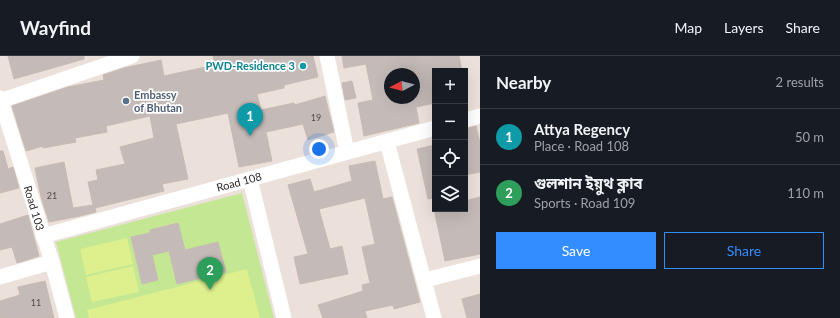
<!DOCTYPE html>
<meta charset="utf-8">
<style>
body{margin:0;font-family:Lato,"Noto Sans Bengali",sans-serif;background:#242831;color:#f1f3f6}
.controls{position:absolute;right:12px;top:12px;display:grid;overflow:hidden;border-radius:0px;box-shadow:0 4px 16px #0002}
.controls button{width:36px;height:36px;display:grid;place-items:center;padding:0;border:0;border-bottom:1px solid #363941;background:#171b24;color:#f1f3f6;font:20px sans-serif}
.compass{position:absolute;left:384px;top:12px;width:36px;height:36px;border-radius:50%;background:#171b24;box-shadow:0 4px 16px #0002;rotate:263deg}
.you{position:absolute;left:319px;top:93px;width:14px;height:14px;margin:-10px;border:3px solid #fff;border-radius:50%;background:#1a73e8;box-shadow:0 0 0 6px #1a73e833}
.badge{display:grid;place-items:center;width:26px;height:26px;border-radius:50%;background:#348dff;color:#fff;font-size:13px;font-weight:700}
.pin{position:absolute;translate:-50% -33px;filter:drop-shadow(0 1px 2px #0008)}
.pin::after{content:'';position:absolute;top:21px;width:14px;height:12px;background:inherit;clip-path:polygon(0 0,100% 0,50% 100%)}
.list{margin:0;padding:0;list-style:none}
h2{display:flex;justify-content:space-between;align-items:center;height:52px;margin:0;padding:0 16px;font-size:17px}
h2 small{font-size:13px;font-weight:400;color:#9ea1a6}
.list li{display:grid;grid-template-columns:26px 1fr auto;gap:12px;align-items:center;box-sizing:border-box;height:56px;padding:0 16px;border-top:1px solid #363941}
.list b{display:block;font-size:15px;white-space:nowrap}
.list p{margin:0;font-size:13px;white-space:nowrap;color:#9ea1a6}
.list em{font-size:13px;font-style:normal;color:#9ea1a6}
.actions{display:flex;gap:8px;padding:12px 16px}
.actions a{flex:1;padding:9px 0;border:1px solid #348dff;border-radius:0px;text-align:center;font-size:14px;color:#348dff}
.actions .main{background:#348dff;color:#fff}
.icon{flex:none;width:22px;height:22px;fill:none;stroke:currentColor;stroke-width:2;stroke-linecap:round;stroke-linejoin:round}
.map{position:relative;flex:none;width:480px;height:262px;overflow:hidden}
header{display:flex;align-items:center;gap:24px;box-sizing:border-box;height:56px;padding:0 20px;background:#171b24;border-bottom:1px solid #363941}
header strong{font-size:19px}
nav{display:flex;gap:22px;margin-inline-start:auto;font-size:14px}
main{display:flex}
aside{flex:1;background:#171b24}
.map>svg:first-child{display:block}
</style>
<header>
<strong>Wayfind</strong>
<nav><a>Map</a><a>Layers</a><a>Share</a></nav>
</header>
<main>
<div class="map">
<svg width="480" height="262" viewBox="0 0 480 262">
<rect width="100%" height="100%" fill="#ece0da"/>
<!-- green -->
<path fill="#c4e793" d="M242 137 274 262H76L56 186Z"/>
<!-- pitch -->
<g fill="#deef8d">
<path d="M127 182 133 208 86 219 80 193Z"/>
<path d="M133 210 139 236 92 246 86 221Z"/>
<path d="M247 213 260 262H89L87 254Z"/>
</g>
<!-- building -->
<g fill="#c4bab7" stroke="#c8bbb3" fill-rule="evenodd">
<path d="M8 0H84V3L14 23Z"/>
<path d="M213 0H313L318 21 284 29V32L257 38 261 54 294 47 295 49 325 40 334 76 308 84 303 68 266 76 272 105 239 111 228 57 176 68 188 123 162 128 164 135 95 152 96 156 80 160 49 166 41 141 35 112 64 106 73 152 93 149 88 126 98 124 96 114 125 108 120 91 154 82 150 60 106 70 107 76 75 82 76 86 43 92V90L26 95 12 50 68 31 104 24 103 19 124 12 161 4 164 20 215 9Z"/>
<path d="M342 0H459L462 15H435V47L416 51 419 67 364 80 358 47 373 44 366 8 344 12ZM390 18H414V42H390Z"/>
<path d="M352 25 356 42 345 44 342 27Z"/>
<path d="M476 70 480 87V116L465 119V73Z"/>
<path d="M435 89V142L428 143 417 93Z"/>
<path d="M0 95H3L8 113 13 111 19 132 0 137Z"/>
<path d="M375 105 383 143 392 141 420 246 394 253 393 249 365 255 367 262H323L318 249 363 235 362 229 370 227 362 191 375 188 365 142 319 153 330 193 342 190 348 218 300 228 294 201 308 198 288 129 310 123 314 136 352 125 349 110Z"/>
<path d="M480 141V198L445 205 434 153H465V145Z"/>
<path d="M28 159 39 200 17 207 12 191 0 194V168Z"/>
<path d="M178 167 185 194 218 186 226 216 177 228 169 195 152 199 158 224 142 228 131 181 150 177V174Z"/>
<path d="M45 225 54 262H0V245L20 239 18 231Z"/>
<path d="M480 238V262H467L462 243Z"/>
</g>
<g fill="none" stroke-linecap="round" stroke-linejoin="round">
<!-- minor -->
<g stroke="#fff" stroke-width="15">
<path d="M327 0 347 96"/>
<path d="M0 42 52 206 67 262"/>
<path d="M0 45 132 0"/>
<path d="M465 64 480 60"/>
<path d="M387 86 434 262"/>
<path d="M250 123 284 262"/>
<path d="M43 180 435 72"/>
<path d="M0 221 52 206"/>
<path d="M425 224 480 210"/>
</g>
</g>
<!-- markers -->
<circle fill="#0f9aa8" stroke="#fff" stroke-width="1.5" cx="303" cy="10" r="4"/>
<circle fill="#5c6f8a" stroke="#fff" stroke-width="1.5" cx="126" cy="45" r="4"/>
<g text-anchor="middle" stroke-width="3.5" stroke-linejoin="round" paint-order="stroke">
<!-- number labels -->
<g font-size="9" fill="#504d4c">
<text x="316" y="65">19</text>
<text x="52" y="143">21</text>
<text x="36" y="250">11</text>
</g>
<!-- culture labels -->
<g font-size="11" font-weight="bold" fill="#0d838f" stroke="#fff" text-anchor="end">
<text x="295" y="14">PWD-Residence 3</text>
</g>
<!-- service labels -->
<g font-size="11" font-weight="bold" fill="#4e5e75" stroke="#fff" text-anchor="start">
<text x="134" y="43">Embassy<tspan x="134" dy="13">of Bhutan</tspan></text>
</g>
<!-- street labels -->
<g font-size="11" fill="#292929" stroke="#fff">
<text transform="translate(239 126) rotate(-15)" y="4">Road 108</text>
<text transform="translate(34 152) rotate(73)" y="4">Road 103</text>
</g>
</g>
</svg>
<div class="controls">
<button>+</button>
<button>−</button>
<button><svg class="icon" aria-label="locate" viewBox="0 0 24 24"><circle cx="12" cy="12" r="6"/><path d="M12 2v4M12 18v4M2 12h4M18 12h4"/></svg></button>
<button><svg class="icon" aria-label="layers" viewBox="0 0 24 24"><path d="M12 4l9 5-9 5-9-5zM3 14l9 5 9-5"/></svg></button>
</div>
<svg class="compass" viewBox="-18 -18 36 36"><path d="M0-13l5 13h-10z" fill="#e53935"/><path d="M0 13l5-13h-10z" fill="#9ea1a6"/></svg>
<div class="you"></div>
<div class="pin badge" style="left:250px;top:80px;background:#0f9aa8">1</div>
<div class="pin badge" style="left:210px;top:234px;background:#2e9e5b">2</div>
</div>
<aside>
<h2>Nearby<small>2 results</small></h2>
<ul class="list">
<li><span class="badge" style="background:#0f9aa8">1</span><div><b>Attya Regency</b><p>Place · Road 108</p></div><em>50 m</em></li>
<li><span class="badge" style="background:#2e9e5b">2</span><div><b>গুলশান ইয়ুথ ক্লাব</b><p>Sports · Road 109</p></div><em>110 m</em></li>
</ul>
<div class="actions"><a class="main">Save</a><a>Share</a></div>
</aside>
</main>
